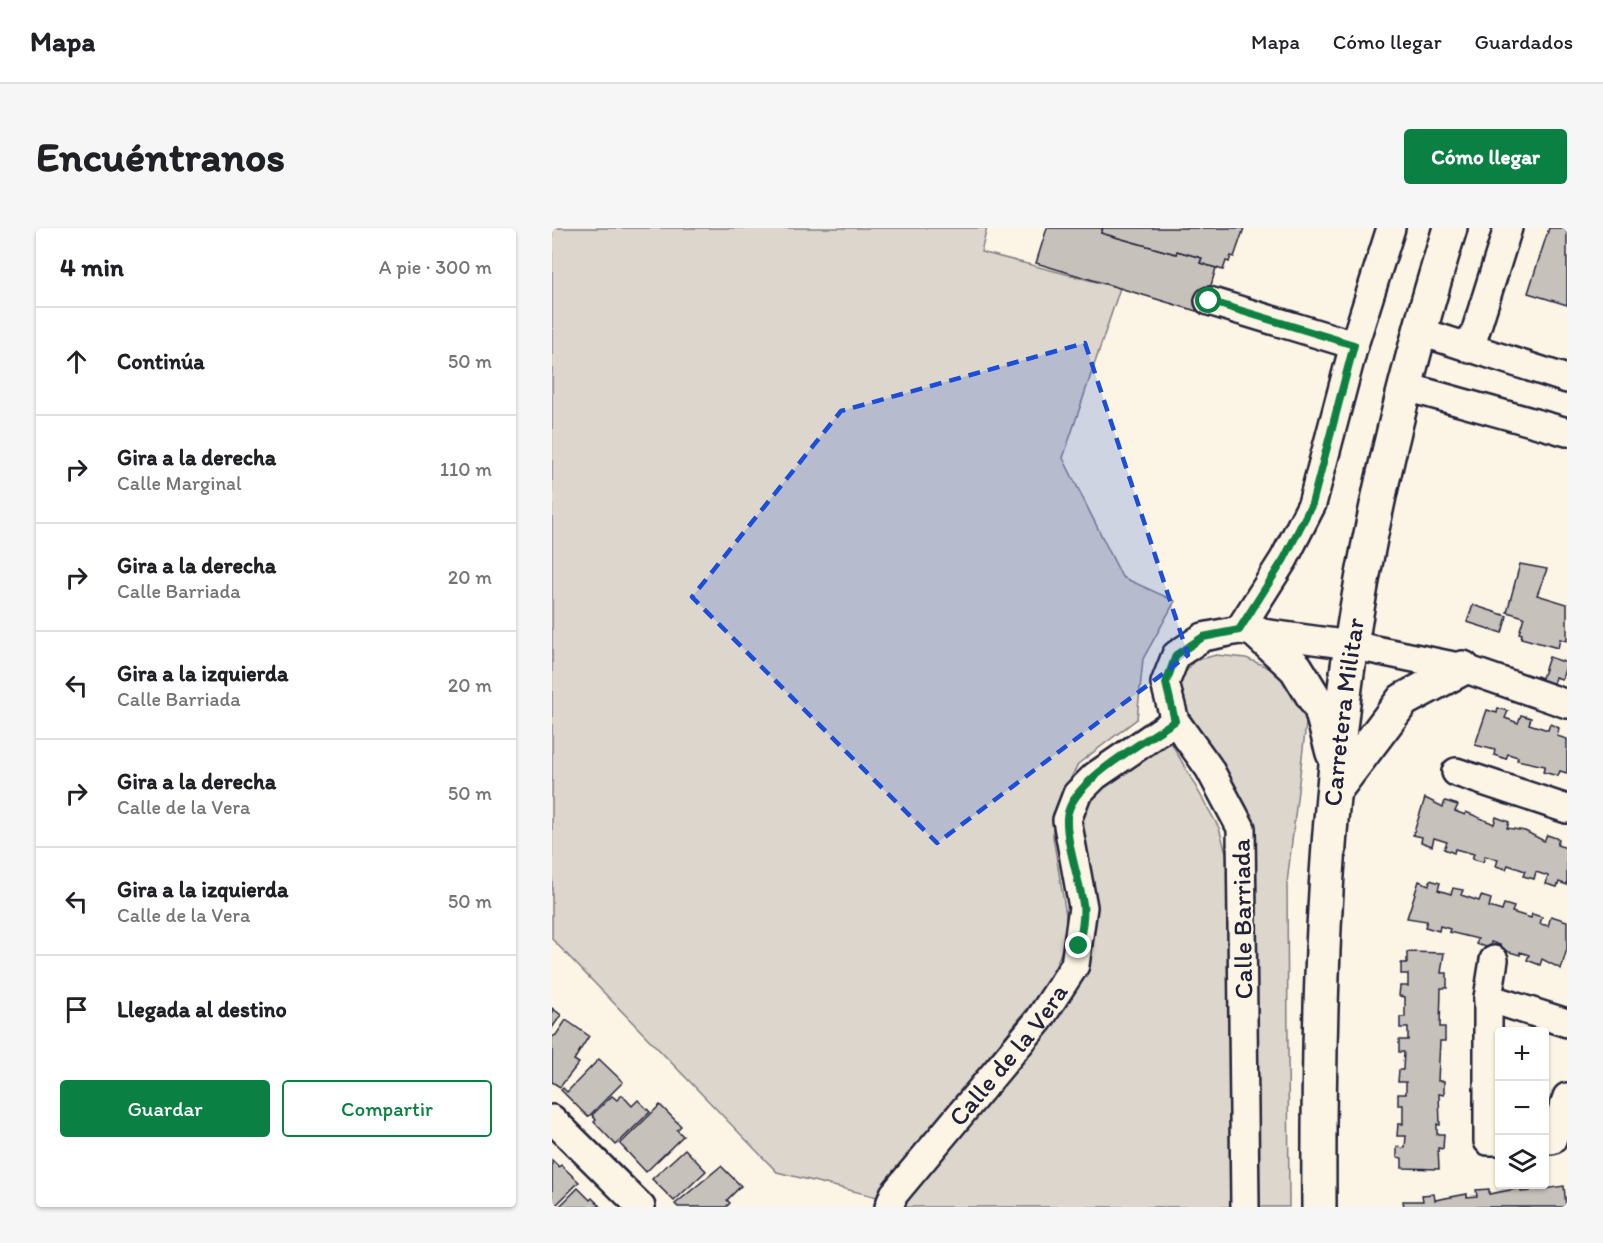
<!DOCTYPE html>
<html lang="es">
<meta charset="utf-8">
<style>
body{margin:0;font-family:Itim,sans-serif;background:#f6f6f6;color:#202124}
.controls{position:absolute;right:18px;bottom:18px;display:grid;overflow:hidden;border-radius:6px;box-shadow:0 2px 4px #0004}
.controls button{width:54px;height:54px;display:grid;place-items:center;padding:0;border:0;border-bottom:2px solid #e0e0e0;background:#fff;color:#202124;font:30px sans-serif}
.stop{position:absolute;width:18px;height:18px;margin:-14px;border:4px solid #0b8043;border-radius:50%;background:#fff}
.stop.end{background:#0b8043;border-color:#fff;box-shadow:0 2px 6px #0008}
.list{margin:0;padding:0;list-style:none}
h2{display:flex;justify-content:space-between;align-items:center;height:78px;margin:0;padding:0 24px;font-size:26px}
h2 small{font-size:20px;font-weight:400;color:#757577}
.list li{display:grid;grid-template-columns:39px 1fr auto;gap:18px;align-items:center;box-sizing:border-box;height:108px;padding:0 24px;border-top:2px solid #e0e0e0}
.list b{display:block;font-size:22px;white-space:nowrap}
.list p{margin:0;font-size:20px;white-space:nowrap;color:#757577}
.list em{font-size:20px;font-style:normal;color:#757577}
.actions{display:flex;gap:12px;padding:18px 24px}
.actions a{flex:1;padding:14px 0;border:2px solid #0b8043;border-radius:6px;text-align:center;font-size:21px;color:#0b8043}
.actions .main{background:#0b8043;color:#fff}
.icon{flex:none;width:33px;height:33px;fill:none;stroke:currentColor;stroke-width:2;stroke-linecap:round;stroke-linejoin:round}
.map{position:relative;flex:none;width:1015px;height:979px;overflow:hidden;border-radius:6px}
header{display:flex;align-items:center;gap:36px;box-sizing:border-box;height:84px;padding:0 30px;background:#fff;border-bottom:2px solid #e0e0e0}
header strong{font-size:28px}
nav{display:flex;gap:33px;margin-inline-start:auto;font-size:21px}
.intro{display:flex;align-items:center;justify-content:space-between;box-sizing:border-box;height:144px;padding:0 36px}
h1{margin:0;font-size:42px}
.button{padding:15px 27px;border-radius:6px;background:#0b8043;color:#fff;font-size:21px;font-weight:700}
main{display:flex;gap:36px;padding:0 36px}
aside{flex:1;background:#fff;border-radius:6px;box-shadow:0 2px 4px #0004}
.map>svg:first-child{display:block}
</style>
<header>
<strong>Mapa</strong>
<nav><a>Mapa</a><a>Cómo llegar</a><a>Guardados</a></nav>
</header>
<div class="intro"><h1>Encuéntranos</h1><a class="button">Cómo llegar</a></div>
<main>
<aside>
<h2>4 min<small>A pie · 300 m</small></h2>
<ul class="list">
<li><svg class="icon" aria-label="ahead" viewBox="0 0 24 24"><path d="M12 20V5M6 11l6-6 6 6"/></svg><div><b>Continúa</b></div><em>50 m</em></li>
<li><svg class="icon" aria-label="right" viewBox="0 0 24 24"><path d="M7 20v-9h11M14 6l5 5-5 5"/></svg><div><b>Gira a la derecha</b><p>Calle Marginal</p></div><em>110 m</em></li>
<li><svg class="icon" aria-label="right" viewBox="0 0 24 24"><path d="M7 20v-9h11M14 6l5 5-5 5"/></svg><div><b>Gira a la derecha</b><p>Calle Barriada</p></div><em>20 m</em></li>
<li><svg class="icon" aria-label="left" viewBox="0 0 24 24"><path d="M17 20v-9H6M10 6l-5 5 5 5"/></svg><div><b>Gira a la izquierda</b><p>Calle Barriada</p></div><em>20 m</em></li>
<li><svg class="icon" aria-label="right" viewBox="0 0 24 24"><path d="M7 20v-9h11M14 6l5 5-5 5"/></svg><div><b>Gira a la derecha</b><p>Calle de la Vera</p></div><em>50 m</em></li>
<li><svg class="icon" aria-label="left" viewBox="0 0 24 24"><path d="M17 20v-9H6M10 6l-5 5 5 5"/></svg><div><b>Gira a la izquierda</b><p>Calle de la Vera</p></div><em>50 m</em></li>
<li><svg class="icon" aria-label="arrive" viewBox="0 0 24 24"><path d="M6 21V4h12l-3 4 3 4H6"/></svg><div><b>Llegada al destino</b></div></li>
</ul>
<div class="actions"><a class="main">Guardar</a><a>Compartir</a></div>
</aside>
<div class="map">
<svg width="1015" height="979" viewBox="0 0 1015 979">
<rect width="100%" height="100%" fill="#fcf5e5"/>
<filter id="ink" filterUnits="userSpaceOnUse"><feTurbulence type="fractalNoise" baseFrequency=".0167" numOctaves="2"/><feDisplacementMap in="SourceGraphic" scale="12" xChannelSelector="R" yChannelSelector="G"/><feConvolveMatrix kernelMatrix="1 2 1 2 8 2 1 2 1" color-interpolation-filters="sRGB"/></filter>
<g filter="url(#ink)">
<!-- green -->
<g fill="#dcd6cc" stroke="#7f7c84" stroke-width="1.5">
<path d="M0 0H435L429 24 568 60 511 230 570 349 623 373 591 431 585 491 526 536 501 586V609L514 687V712L498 752 345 945 329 970 225 944 0 711Z"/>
<path d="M664 427 694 430 727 444 755 487 735 655 737 979H703L702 609 695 579 676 544 627 471 629 450 642 433Z"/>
<path d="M616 509 667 600 675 628 680 979H349L531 743 525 591 548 558Z"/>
</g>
<!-- building -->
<g fill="#c6c1bb" stroke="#22223b" stroke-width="1.5">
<path d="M495 0H551L549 5 624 26 625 23 650 30 648 35 664 40 651 85 484 35Z"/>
<path d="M551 0H692L682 29 679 28 677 34 674 33 671 42 648 35 650 30 625 23 624 26 549 5Z"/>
<path d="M997 0H1015V77L976 65Z"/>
<path d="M968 336 995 341 985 367 1015 376V413L1008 411 1006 420 969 410 970 406 967 405 972 389 955 384Z"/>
<path d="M921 377 955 388 950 405 915 394Z"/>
<path d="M997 429 1015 435 1010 451 1003 449 1001 457 980 464 985 448 990 450Z"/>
<path d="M946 480 956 483 953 490 966 495 969 487 979 490 977 496 996 502 998 496 1007 500 1005 508 1015 511V545L1008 543 1006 548 991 544 993 538 965 532 966 529 956 526 954 531 942 527 943 522 923 517 935 482 945 485Z"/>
<path d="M873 570 891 579 893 573 906 577 903 583 913 587 914 584 942 596 944 589 957 594 955 600 973 603 992 613 995 607 1007 611 1005 617 1015 620V657L1007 654 1005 659 994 656 996 648 984 644 982 651 971 648 973 643 956 637 954 641 944 638 946 632 933 628 931 634 920 631 922 626 903 621 902 625 892 621 895 614 882 610 880 618 869 614 870 609 861 607Z"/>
<path d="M878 652 888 655 886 662 899 666 901 660 911 662 909 667 927 673 929 668 939 671 937 679 950 683 952 676 962 679 960 684 979 690 980 686 990 689 988 696 993 697 996 698 999 688 1015 693V721L1009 741 990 731 988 737 975 732 977 727 968 724V727L947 721 948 717 939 714 938 720 924 716 926 711 897 704 898 701 888 698 887 703 873 699 875 693 855 690 867 653 877 657Z"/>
<path d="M855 724 892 725 889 745H895V760H889L888 799H893V813H888L886 853H892V867L887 866 888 897 885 896V906H892L891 921 886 920 887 941 850 940V930L845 929V919L853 920 854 908H845L846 896H851V877H846V866H854V854H846L847 842H851L852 824H847V812H856V800H848V789H853V769L847 768 848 758H856V746H849V735H855Z"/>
<path d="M0 780 9 787 0 800Z"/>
<path d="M14 792 37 808 22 832 27 835 8 859 0 854V809L4 807Z"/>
<path d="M47 831 71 854 36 889 9 862 11 860 15 864Z"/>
<path d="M70 867 80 878 86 872 98 884 64 917 42 894 44 892 40 887 60 868 65 872Z"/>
<path d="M108 877 129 898 125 902 131 908 94 944 68 916Z"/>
<path d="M133 921 154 943 122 973 100 951Z"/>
<path d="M0 932 7 939 9 937 27 954 2 979H0Z"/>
<path d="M169 938 189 958 175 972 178 975 174 979H126L123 976Z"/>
<path d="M992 956V961L1012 958 1014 979H852L851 973H871L870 967 882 966 883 972 915 966V969L925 968 924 962 937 961V966L969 960V964L978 963 977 958Z"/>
<path d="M26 960 38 972 40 970 49 979H7Z"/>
</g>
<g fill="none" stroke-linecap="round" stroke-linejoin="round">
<!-- minor casing -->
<g stroke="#22223b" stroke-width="32">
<g id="minor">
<path d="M657 73 802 117"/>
<path d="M866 103 1015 151"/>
<path d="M918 121 956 0"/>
<path d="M851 158 1015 204"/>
<path d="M687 402 732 331 760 276 802 117 839 0"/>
<path d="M904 544 1015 581"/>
<path d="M942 732 936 770V913H948"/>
<path d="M936 770 1015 795"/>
<path d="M0 891 89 979"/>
<path d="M993 912H1000L1015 869"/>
<path id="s1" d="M337 979 342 966 487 792 523 737 531 679 515 592 525 566 543 548 623 493"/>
<path d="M693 979 689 600 657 540 623 493 613 455 624 427 651 409 687 402 799 417 911 440 1015 476"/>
</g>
</g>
<!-- major casing -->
<g stroke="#22223b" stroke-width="38">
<g id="major">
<path d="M706 405 744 440 769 481 781 525"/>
<path d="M783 562 851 472 911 440"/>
<path id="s2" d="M767 979C766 792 771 602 799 417 821 275 856 137 898 0"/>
</g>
</g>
<!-- minor -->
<use href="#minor" stroke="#fcf5e5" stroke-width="27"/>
<!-- major -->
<use href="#major" stroke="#fcf5e5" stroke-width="33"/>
</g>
</g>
<g fill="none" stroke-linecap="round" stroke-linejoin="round" filter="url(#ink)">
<!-- route -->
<path stroke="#0b8043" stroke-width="8" d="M527 718C529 705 533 689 531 676 527 650 514 615 515 590 518 553 594 513 623 493L614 455 624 427 651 409 687 402 732 331 760 276 802 117 657 73"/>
</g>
<!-- marked area -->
<path fill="#1d4ed8" fill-opacity="0.2" stroke="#1d4ed8" stroke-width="4.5" stroke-dasharray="12 8" stroke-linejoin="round" d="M533 115 636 427 385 615 140 369 289 183Z"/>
<g text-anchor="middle" stroke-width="4.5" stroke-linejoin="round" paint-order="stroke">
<!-- street labels -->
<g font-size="26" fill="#22223b" stroke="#fcf5e5">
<text dy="9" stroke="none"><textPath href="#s2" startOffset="496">Carretera Militar</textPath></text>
<text transform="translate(690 691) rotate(-91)" y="9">Calle Barriada</text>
<text dy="9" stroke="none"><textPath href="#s1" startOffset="194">Calle de la Vera</textPath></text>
</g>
</g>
</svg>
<div class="controls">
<button>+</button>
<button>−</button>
<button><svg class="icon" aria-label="layers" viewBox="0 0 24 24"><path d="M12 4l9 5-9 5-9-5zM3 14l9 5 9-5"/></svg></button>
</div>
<div class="stop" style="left:657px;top:73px"></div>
<div class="stop end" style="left:527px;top:718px"></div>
</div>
</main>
